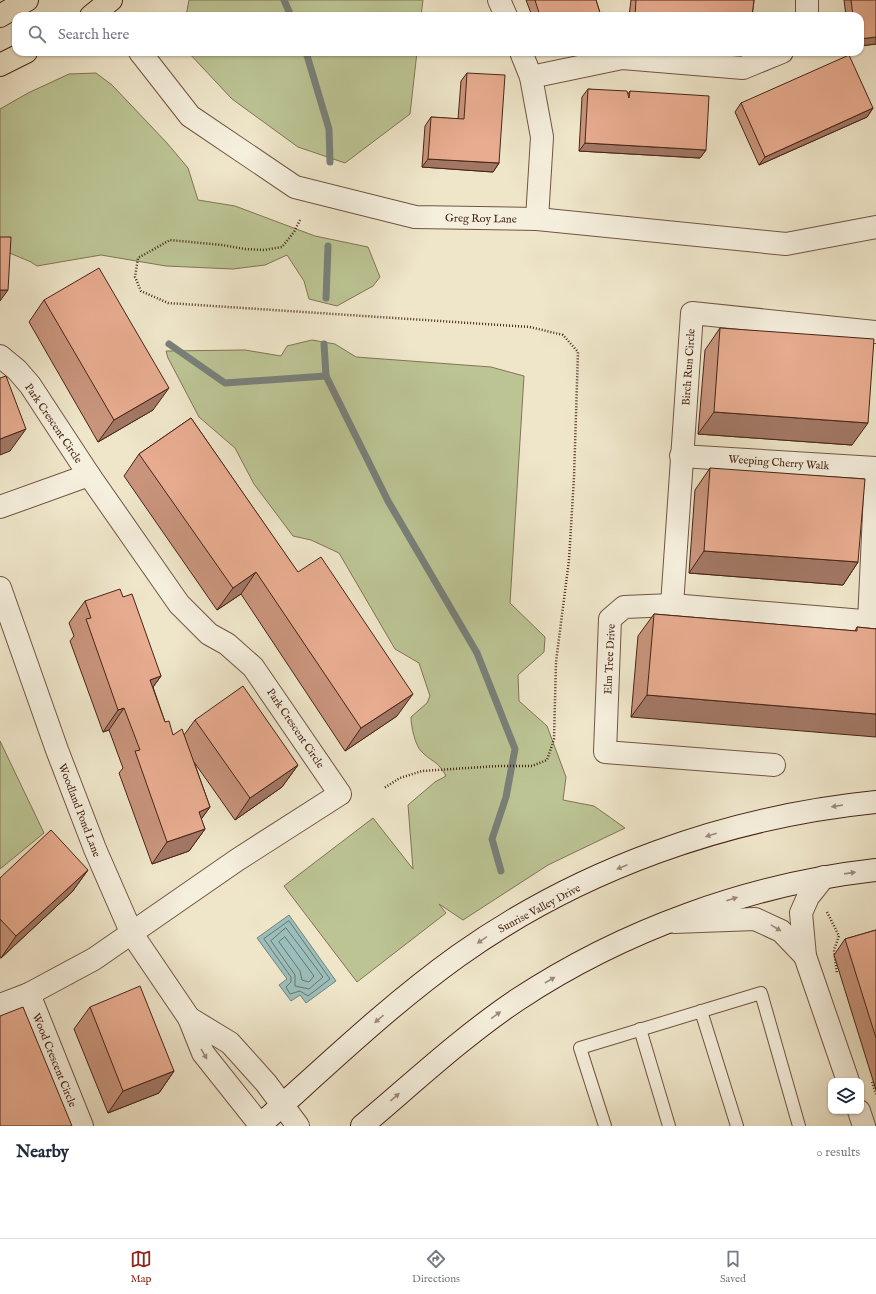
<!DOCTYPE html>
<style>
body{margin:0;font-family:"IM FELL English",serif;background:#f6f6f7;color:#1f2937}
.controls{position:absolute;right:12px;bottom:12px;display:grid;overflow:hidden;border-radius:8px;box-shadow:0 1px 3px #0004}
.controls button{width:36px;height:36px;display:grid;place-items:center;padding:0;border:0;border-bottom:1px solid #e0e1e3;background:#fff;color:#1f2937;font:20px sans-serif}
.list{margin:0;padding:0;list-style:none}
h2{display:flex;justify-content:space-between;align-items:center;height:52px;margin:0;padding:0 16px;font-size:17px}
h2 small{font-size:13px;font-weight:400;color:#747a83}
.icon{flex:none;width:22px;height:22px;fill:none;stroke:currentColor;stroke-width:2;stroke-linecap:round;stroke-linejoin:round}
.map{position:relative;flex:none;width:876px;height:1126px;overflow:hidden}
.search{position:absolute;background:#fff;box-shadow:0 1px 3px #0004;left:12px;right:12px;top:12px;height:44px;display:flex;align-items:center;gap:10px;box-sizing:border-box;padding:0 14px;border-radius:12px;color:#747a83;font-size:15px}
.sheet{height:112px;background:#fff}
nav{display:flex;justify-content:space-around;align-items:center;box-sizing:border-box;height:56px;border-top:1px solid #e0e1e3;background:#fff;font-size:11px;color:#747a83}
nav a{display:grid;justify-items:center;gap:2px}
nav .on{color:#8f2418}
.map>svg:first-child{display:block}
</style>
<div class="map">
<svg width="876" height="1126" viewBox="0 0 876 1126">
<rect width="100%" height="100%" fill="#efe6ca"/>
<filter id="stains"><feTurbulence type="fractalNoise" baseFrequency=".005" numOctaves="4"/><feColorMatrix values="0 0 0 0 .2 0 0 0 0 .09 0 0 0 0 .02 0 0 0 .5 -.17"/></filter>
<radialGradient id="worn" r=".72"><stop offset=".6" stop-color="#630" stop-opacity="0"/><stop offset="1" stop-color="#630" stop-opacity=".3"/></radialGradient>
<!-- green -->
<g fill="#bcc494" stroke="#827455">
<path d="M189 0H423L421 16H186Z"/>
<path d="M188 52H417L410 114 345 163 298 147 232 99Z"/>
<path d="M96 73 112 85 167 143 188 168 198 200 235 206 315 236 368 247 380 277 373 286 337 306 309 299 304 281 287 255 265 265 233 269 166 266 101 255 37 266 31 262 0 249V109L28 93 69 74Z"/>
<path d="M312 340 335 344 356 357 491 367 524 376 510 603 545 637 544 652 518 675 519 701 547 726 566 777 563 800 594 806 625 828 548 865 463 920 439 904 446 913 357 982 284 886 373 818 413 869 408 805 435 782 446 776C437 760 433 763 422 752 415 746 411 726 411 717L427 703 430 696 419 663 395 649 339 553 311 540 293 536 254 484 235 448 199 417 168 358 166 351 245 350 281 356 287 346Z"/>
<path d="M0 741 44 833 0 869Z"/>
</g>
<!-- water -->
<path fill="#9abebb" stroke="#798079" d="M289 915 336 981 306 1003 300 995 291 1001 279 985 287 979 257 938Z"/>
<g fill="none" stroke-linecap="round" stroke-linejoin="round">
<!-- shore -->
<g stroke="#717168" stroke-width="1">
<path d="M289 921 330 979 308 996 300 991 290 994 286 987 291 982V977L264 939Z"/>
<path d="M286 928 323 977 309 989 295 986V975L271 941Z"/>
<path d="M285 937 314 976 309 982 302 980 300 971 279 942Z"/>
</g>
<!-- stream -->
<g stroke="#798079" stroke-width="7">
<path d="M284 0 291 16"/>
<path d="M306 52 329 129 330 162"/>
<path d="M326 298 328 246"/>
<path d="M169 344 225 383 326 376 388 501 477 653 515 749 506 797 492 839 501 871"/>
<path d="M324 344 326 376"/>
</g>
<!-- service casing -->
<g stroke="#725443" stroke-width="14">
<g id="service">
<path d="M701 1011 737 1126"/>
<path d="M640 1029 669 1126"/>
<path d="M605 1126 580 1048 761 993 799 1126"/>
</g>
</g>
<!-- minor casing -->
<g stroke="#725443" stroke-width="24">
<g id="minor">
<path d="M499 0 506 16"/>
<path d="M807 0V16"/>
<path d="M140 52 190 116 295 187 415 217 537 219 786 244 876 227"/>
<path d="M521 52 531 77 542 137 537 219"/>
<path d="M531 77 622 58 743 68 782 52"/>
<path d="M0 356 17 370 30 385 89 475 179 604 209 634 227 644 253 667 340 794 237 860 94 959 29 994"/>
<path d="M681 456 876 468"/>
<path d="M0 507 89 475"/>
<path d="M0 588 57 750 95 849 132 934 189 1018 203 1053 261 1126"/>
<path d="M672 605 692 313 876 332"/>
<path d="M869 622 876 470"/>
<path d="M774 765 605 752 610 619 624 607 672 605 876 622"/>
<path d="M824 877 808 897 801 913 805 956 848 1081"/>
<path d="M674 922 755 919 781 931 805 956"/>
<path d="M0 1005 29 994 82 1126"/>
<path d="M189 1018 230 1043 266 1083 298 1126"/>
<path d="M859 1111 864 1126"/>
</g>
</g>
<!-- secondary casing -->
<g stroke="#482416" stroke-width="24">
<g id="secondary">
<path d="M259 1126C324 1068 387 1007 458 956 580 869 727 817 876 802"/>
<path d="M362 1126C413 1083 462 1037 517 1000 623 930 750 884 876 870"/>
</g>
</g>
<!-- primary casing -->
<g stroke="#482416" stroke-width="24">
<g id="primary">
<path d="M0 16 27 0"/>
<path d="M91 16 111 0"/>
<path d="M0 65 26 52"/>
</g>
</g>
<!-- path -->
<g stroke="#482416" stroke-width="2.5" stroke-dasharray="1 2" stroke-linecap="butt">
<path d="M300 220 294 232 282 247 264 250 245 249 222 245 170 240 138 258 135 277 141 291 168 303 530 327 563 335 578 352 574 477 569 560 556 662 554 739 547 760 532 766H498L422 771 400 778 384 788"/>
<path d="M827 912 839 936 834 950 837 974"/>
<path d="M872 1082 876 1094"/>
</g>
<!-- service -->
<use href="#service" stroke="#f5efdd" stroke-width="12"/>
<!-- minor -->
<use href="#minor" stroke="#f5efdd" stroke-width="22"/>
<!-- secondary -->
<use href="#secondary" stroke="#f5efdd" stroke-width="22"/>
<!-- primary -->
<use href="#primary" stroke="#efe6ca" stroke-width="22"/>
</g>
<!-- wall -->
<g fill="#c8947c" stroke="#482416">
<path d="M526 0H596L601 16H532Z"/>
<path d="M631 0H754L752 16H629Z"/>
<path d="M844 0H876V44L860 46V16H846Z"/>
<path d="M467 73 499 163 493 172 422 167 425 126 431 117 458 119 461 81Z"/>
<path d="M588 89 628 94 630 91 706 150 700 158 579 151 582 97Z"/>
<path d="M741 103 873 108 867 117 759 165 735 112Z"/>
<path d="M44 300 153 410 98 442 29 322Z"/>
<path d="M720 328 852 445 698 434 705 350Z"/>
<path d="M191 418 397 716 345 751 241 594 217 610 124 476 139 454Z"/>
<path d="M710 468 858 562 843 585 689 573 695 490Z"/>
<path d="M123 597 161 676 153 687 165 722 173 735H184L195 720 298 765 282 787 235 820 194 762 210 807 201 819 205 829 189 851 152 864 119 773 123 768 109 730 103 732 70 641 74 636 69 623 85 601Z"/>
<path d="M654 614 855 631 857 627 876 629 631 717 638 636Z"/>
<path d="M88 870 72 892 1 958H0V878Z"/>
<path d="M876 930V1090L834 955 845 939Z"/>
<path d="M90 1007 174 1071 159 1093 108 1113 74 1029Z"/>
</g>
<!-- shaded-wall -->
<g fill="#a27865" stroke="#482416">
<path d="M876 37V44L860 46V39Z"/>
<path d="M873 108 867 117 759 165 765 157Z"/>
<path d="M585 143 706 150 700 158 579 151Z"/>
<path d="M428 159 499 163 493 172 422 167Z"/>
<path d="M0 290H8L0 301Z"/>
<path d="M169 388 153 410 98 442 114 420Z"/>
<path d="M714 412 868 423 852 445 698 434Z"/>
<path d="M26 429 10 451 0 455V439Z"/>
<path d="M704 551 858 562 843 585 689 573Z"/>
<path d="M256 572 241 594 217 610 233 588Z"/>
<path d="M161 676 145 698 150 680Z"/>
<path d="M413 694 397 716 345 751 361 728Z"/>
<path d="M647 695 876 714V737L631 717Z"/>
<path d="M124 708 109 730 103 732 118 710Z"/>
<path d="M298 765 282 787 235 820 250 798Z"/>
<path d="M210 807 194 829 199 812Z"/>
<path d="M205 829 189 851 152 864 167 842Z"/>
<path d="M88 870 72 892 1 958 16 936Z"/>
<path d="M174 1071 159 1093 108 1113 123 1091Z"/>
</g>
<!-- building -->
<g fill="#e8ac90" stroke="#482416">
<path d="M535 0H596L601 16H540Z"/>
<path d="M636 0H754L752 16H635Z"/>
<path d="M851 0H876V37L860 39V16H853Z"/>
<path d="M849 55 873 108 765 157 741 103Z"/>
<path d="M467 73 505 75 499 163 428 159 431 117 464 119Z"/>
<path d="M588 89 627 91 629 98 630 91 709 96 706 150 585 143Z"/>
<path d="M0 237H11L8 290H0Z"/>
<path d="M99 268 169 388 114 420 44 300Z"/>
<path d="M720 328 874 339 868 423 714 412Z"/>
<path d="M6 376 26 429 0 439V378Z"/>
<path d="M191 418 298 572 321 557 413 694 361 728 256 572 233 588 139 454Z"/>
<path d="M710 468 865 479 858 562 704 551Z"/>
<path d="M120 589 123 597 132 594 161 676 150 680 165 722 169 721 173 735 182 729 210 807 199 812 205 829 167 842 135 751 140 750 124 708 118 710 86 619 91 618 85 601Z"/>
<path d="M654 614 857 631V627L876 629V714L647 695Z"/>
<path d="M243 686 298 765 250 798 195 720Z"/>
<path d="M51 830 88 870 16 936 0 919V878Z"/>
<path d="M876 930V1038L845 939Z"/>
<path d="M140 986 174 1071 123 1091 90 1007Z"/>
<path d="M23 1007 72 1126H0V1016Z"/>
</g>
<!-- one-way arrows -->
<defs><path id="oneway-solid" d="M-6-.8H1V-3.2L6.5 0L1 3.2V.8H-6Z"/></defs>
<g fill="#9e8a7a">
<use href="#oneway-solid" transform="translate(837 806) rotate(171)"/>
<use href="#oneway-solid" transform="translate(711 835) rotate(163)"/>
<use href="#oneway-solid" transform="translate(622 867) rotate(157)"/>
<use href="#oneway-solid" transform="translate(850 873) rotate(-8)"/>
<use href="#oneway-solid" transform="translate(732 899) rotate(-18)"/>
<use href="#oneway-solid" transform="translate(776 928) rotate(31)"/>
<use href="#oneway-solid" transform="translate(482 940) rotate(146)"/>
<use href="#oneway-solid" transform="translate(550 980) rotate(-30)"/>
<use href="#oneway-solid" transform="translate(496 1015) rotate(-36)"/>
<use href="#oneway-solid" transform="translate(379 1019) rotate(139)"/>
<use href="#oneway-solid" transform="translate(204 1054) rotate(60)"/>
<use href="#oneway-solid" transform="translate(395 1097) rotate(-41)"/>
</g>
<g text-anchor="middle" stroke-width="3" stroke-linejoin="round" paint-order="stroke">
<!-- street labels -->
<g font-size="11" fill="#482416" stroke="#f5efdd">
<text transform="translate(481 218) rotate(1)" y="4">Greg Roy Lane</text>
<text transform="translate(688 367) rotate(-86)" y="4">Birch Run Circle</text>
<text transform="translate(54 423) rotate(56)" y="4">Park Crescent Circle</text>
<text transform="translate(779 462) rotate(4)" y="4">Weeping Cherry Walk</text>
<text transform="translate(609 659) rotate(-87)" y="4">Elm Tree Drive</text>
<text transform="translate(296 728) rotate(56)" y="4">Park Crescent Circle</text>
<text transform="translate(80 810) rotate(69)" y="4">Woodland Pond Lane</text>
<text transform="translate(539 908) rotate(-28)" y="4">Sunrise Valley Drive</text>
<text transform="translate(55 1060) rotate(68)" y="4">Wood Crescent Circle</text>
</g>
</g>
<rect width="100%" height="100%" filter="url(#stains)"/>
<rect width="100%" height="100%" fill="url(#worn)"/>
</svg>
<div class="controls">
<button><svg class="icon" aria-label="layers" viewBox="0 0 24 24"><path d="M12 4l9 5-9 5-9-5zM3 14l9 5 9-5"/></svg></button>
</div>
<div class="search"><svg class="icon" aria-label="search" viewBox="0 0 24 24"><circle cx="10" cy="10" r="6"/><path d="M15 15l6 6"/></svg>Search here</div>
</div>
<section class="sheet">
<h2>Nearby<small>0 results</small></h2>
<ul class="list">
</ul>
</section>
<nav>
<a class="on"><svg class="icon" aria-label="map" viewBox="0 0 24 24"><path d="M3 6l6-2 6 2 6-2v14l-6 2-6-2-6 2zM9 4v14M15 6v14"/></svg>Map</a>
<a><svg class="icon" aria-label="directions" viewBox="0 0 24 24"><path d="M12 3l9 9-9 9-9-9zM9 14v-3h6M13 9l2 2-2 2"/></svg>Directions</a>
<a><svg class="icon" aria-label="saved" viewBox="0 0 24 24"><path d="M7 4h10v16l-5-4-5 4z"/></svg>Saved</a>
</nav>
